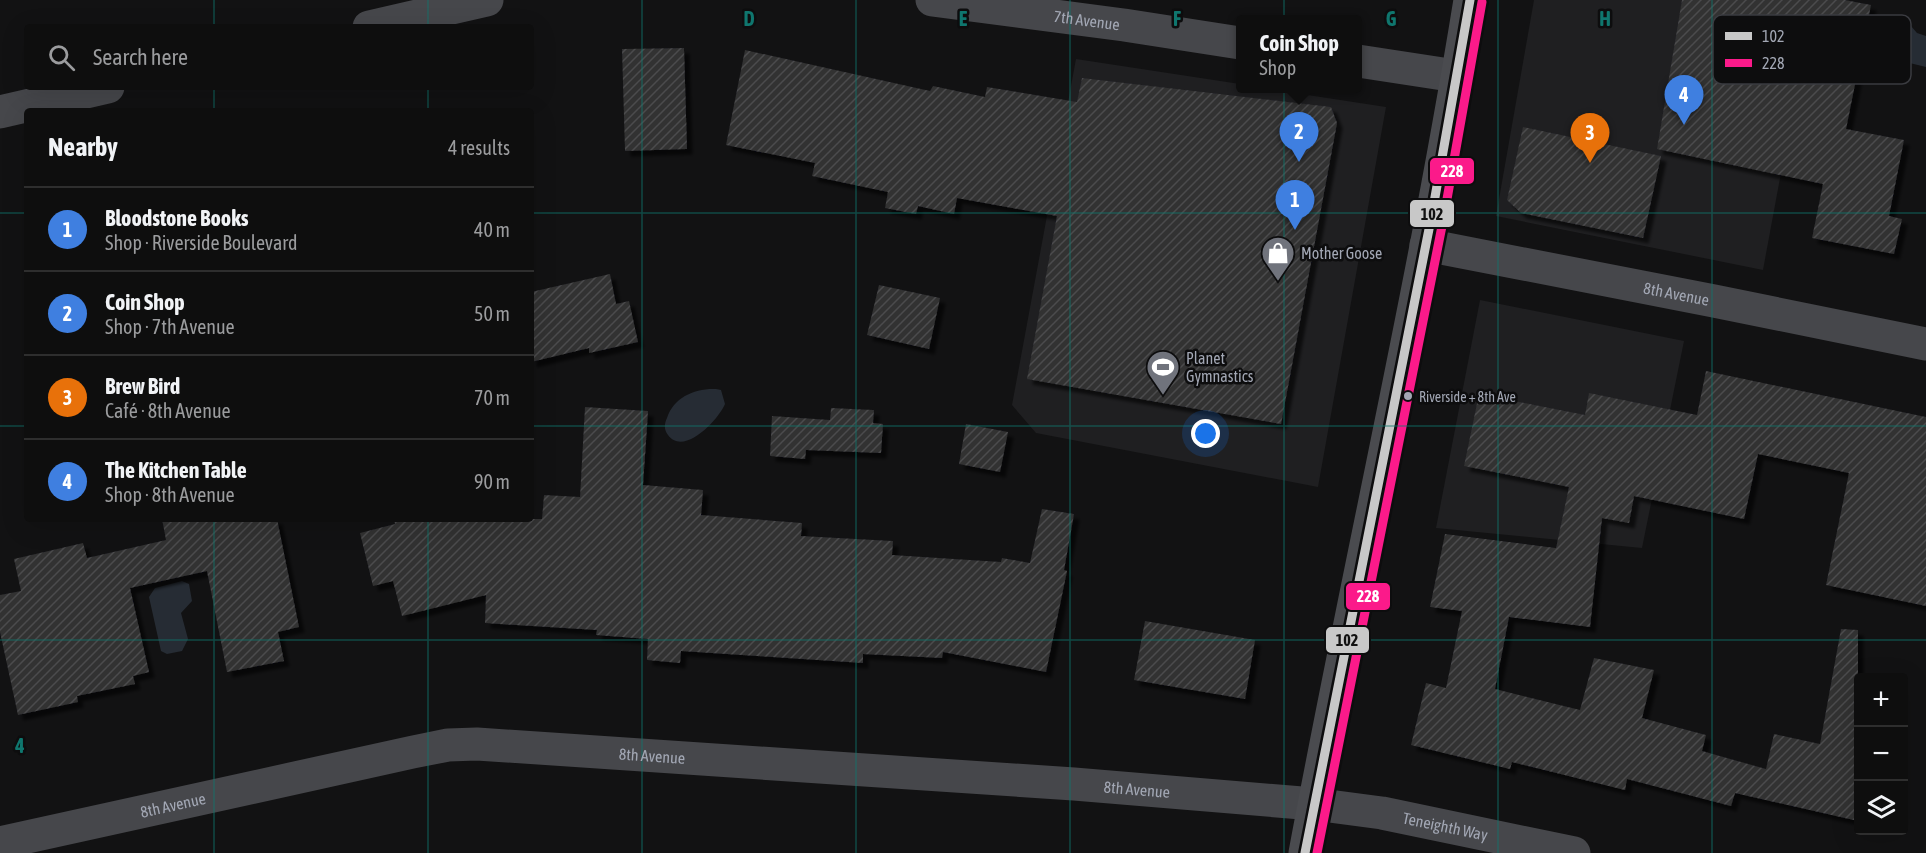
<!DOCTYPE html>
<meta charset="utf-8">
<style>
body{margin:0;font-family:"Asap Condensed",sans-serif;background:#171717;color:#f1f3f6}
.controls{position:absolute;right:18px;bottom:18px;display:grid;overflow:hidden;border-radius:6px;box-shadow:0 6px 24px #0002}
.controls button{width:54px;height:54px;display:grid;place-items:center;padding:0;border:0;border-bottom:2px solid #2e2e2e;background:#0e0e0e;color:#f1f3f6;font:30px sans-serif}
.you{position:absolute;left:1206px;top:434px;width:21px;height:21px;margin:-15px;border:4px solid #fff;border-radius:50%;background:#1a73e8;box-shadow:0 0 0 9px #1a73e833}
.badge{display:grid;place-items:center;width:39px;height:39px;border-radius:50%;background:#70737c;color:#fff;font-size:20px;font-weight:700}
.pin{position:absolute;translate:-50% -50px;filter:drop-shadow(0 2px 3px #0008)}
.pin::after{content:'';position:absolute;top:32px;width:21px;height:18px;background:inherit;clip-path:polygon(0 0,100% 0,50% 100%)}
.popup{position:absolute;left:1236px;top:15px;width:126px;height:78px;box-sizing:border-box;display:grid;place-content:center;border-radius:6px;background:#0e0e0e;filter:drop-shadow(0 2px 4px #0005);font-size:20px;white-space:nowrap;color:#9b9c9e}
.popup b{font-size:22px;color:#f1f3f6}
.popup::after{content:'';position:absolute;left:50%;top:100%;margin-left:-12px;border:12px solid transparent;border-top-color:#0e0e0e}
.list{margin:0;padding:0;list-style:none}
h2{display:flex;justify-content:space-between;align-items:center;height:78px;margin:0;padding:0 24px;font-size:26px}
h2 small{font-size:20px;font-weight:400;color:#9b9c9e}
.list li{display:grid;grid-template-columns:39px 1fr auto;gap:18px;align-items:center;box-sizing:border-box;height:84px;padding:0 24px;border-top:2px solid #2e2e2e}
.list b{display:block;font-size:22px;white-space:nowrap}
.list p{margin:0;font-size:20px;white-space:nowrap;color:#9b9c9e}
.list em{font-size:20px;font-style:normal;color:#9b9c9e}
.icon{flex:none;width:33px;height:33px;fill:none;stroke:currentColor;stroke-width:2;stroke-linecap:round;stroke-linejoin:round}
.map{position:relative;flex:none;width:1926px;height:853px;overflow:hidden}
.search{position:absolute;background:#0e0e0e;box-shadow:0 6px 24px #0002;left:24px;top:24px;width:510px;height:66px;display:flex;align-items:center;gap:15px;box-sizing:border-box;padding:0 21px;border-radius:6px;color:#9b9c9e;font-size:22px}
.panel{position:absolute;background:#0e0e0e;box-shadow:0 6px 24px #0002;left:24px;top:108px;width:510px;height:414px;border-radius:6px}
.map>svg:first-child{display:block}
</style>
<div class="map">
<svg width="1926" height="853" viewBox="0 0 1926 853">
<defs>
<pattern id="building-hatch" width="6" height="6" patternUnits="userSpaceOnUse" patternTransform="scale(1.5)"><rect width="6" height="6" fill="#303032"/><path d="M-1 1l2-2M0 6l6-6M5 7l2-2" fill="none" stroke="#4b4b4d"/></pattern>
<filter id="shadow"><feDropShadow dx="5.5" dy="5.5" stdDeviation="1.5" flood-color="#0009"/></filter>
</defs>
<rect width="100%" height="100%" fill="#121213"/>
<!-- built -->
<g fill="#1f1f21">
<path d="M1534 0H1813L1763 270 1496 216Z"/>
<path d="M1076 59 1240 84V88L1268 89 1386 107 1318 487 1036 433 1012 405Z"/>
<path d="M1480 300 1684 341 1642 548 1436 528Z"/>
</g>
<!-- water -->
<g fill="#262c34">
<path d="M1886 23 1911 26 1917 33 1926 36V67L1885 57 1877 49 1884 26Z"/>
<path d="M716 389 721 390 725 404C719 419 684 457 668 435 664 430 664 424 667 418 674 397 695 388 716 389Z"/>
<path d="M182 581 189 584 192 601 181 613 188 639 182 651 167 654 161 651 149 597 155 588Z"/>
</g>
<!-- building -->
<g fill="url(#building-hatch)" filter="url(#shadow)">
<path d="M1682 0H1845L1871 5 1846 129 1904 140 1889 216 1902 219 1894 254 1812 238 1823 184 1657 149Z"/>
<path d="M684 48 687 149 625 151 622 49Z"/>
<path d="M745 50 930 91 933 86 985 97 987 87 1077 102 1082 78 1331 107 1337 123 1281 424 1027 379 1057 216 957 198 954 214 918 206 916 214 885 208 888 192 812 176 815 163 726 145Z"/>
<path d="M1523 127 1661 156 1643 238 1521 213 1507 200Z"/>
<path d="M610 274 616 304 629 301 638 342 589 353V348L531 362V292Z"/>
<path d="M879 285 940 298 929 349 867 335Z"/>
<path d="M1706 371 1926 417V606L1826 585 1849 473 1758 454 1744 519 1634 496 1629 523 1602 518 1590 627 1509 617 1495 689 1580 710 1594 658 1654 670 1642 718 1706 735 1702 751 1766 769 1774 734 1820 744 1841 629 1858 630V821L1735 793 1731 806 1627 779 1625 790 1512 762 1510 769 1411 745 1426 683 1446 688 1462 611 1430 607 1445 534 1556 548 1569 487 1464 466 1479 394 1585 415 1589 393 1697 415Z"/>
<path d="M585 407 648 411 643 485 703 490 701 515 802 523 801 536 893 541 892 555 1001 562 1002 558 1030 563 1042 509 1074 514 1064 570 1067 571 1046 672 943 652 942 658 863 654V663L681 651 680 663 647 660 648 639 596 635 597 630 485 623 486 595 402 616 393 581 373 586 360 533 395 524 394 519H542L544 495 580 497Z"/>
<path d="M831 408 874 410 873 423 883 424 881 453 806 450 805 459 770 456 772 416 830 420Z"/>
<path d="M966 424 1008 432 1000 472 959 464Z"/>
<path d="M162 519H277L299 627 278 632 284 661 227 672 207 571 130 588 149 672 133 676 135 684 77 696 78 702 18 715 0 632V595L21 591 14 559 83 543 87 558 166 540Z"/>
<path d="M1145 621 1255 640 1245 699 1134 680Z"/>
</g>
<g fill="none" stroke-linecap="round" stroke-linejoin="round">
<!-- minor -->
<g stroke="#46474b" stroke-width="33">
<path id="s1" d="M932 0 1124 25 1240 43"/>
<path d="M369 27 487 0"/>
<path d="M1358 61 1456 76"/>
<path d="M0 112 108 87"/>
<path id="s2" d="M1426 245 1714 301 1926 344"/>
<path id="s3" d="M0 843 413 752 448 745 477 744 1074 784 1314 804 1382 813 1574 853"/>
</g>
<!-- secondary -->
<path stroke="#4a4b4f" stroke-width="33" d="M1305 853C1358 568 1424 286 1470 0"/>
<!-- bus-1 casing -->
<g stroke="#0d0d0e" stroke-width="14">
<path id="bus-1" d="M1305 853 1432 214 1470 0"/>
</g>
<!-- bus-2 casing -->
<g stroke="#0d0d0e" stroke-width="14">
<path id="bus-2" d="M1317 853 1444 216 1482 2"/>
</g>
<!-- bus-1 -->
<use href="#bus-1" stroke="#c8c8c8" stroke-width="9"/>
<!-- bus-2 -->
<use href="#bus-2" stroke="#fb1a8a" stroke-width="9"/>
</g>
<!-- grid -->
<path fill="none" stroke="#0f766e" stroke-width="1.5" stroke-opacity="0.55" d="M214 0V27M428 0V27M642 0V853M856 0V853M1070 0V853M1284 0V853M1498 0V853M1712 0V853M214 87V111M428 87V111M0 213H27M531 213H1926M0 426H27M531 426H1926M214 519V853M428 519V853M0 640H1926"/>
<!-- icons -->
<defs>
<g id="shop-pin" transform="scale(1.725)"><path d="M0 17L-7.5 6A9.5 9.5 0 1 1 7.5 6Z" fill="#70737c" stroke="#0d0d0e"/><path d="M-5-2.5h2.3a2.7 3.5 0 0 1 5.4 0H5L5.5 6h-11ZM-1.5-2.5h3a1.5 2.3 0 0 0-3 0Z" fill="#fff"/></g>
<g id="stadium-pin" transform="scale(1.725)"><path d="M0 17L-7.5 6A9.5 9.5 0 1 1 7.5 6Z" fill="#70737c" stroke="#0d0d0e"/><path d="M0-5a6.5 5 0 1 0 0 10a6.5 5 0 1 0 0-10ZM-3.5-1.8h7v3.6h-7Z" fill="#fff"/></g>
</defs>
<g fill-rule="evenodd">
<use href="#shop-pin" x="1278" y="253"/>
<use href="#stadium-pin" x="1163" y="367"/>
</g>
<!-- markers -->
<circle fill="#a2a7b4" stroke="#0d0d0e" stroke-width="2" cx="1408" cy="396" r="5"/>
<g text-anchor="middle" stroke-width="5" stroke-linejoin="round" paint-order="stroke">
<!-- bus labels -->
<g font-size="14" fill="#a2a7b4" stroke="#0d0d0e" text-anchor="start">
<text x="1419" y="402">Riverside + 8th Ave</text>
</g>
<!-- street labels -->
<g font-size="16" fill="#a2a7b4" stroke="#0d0d0e">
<text dy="6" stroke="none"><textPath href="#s1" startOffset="156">7th Avenue</textPath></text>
<text dy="6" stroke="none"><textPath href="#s2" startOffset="255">8th Avenue</textPath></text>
<text dy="6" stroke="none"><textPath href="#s3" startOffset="663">8th Avenue</textPath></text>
<text dy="6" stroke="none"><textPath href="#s3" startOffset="1149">8th Avenue</textPath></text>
<text dy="6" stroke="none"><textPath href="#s3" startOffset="177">8th Avenue</textPath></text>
<text dy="6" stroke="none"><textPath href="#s3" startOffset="1460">Teneighth Way</textPath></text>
</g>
<!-- poi labels -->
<g font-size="16" fill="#a2a7b4" stroke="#0d0d0e" text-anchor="start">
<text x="1301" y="259">Mother Goose</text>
<text x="1186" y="364">Planet<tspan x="1186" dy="18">Gymnastics</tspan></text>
</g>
</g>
<!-- legend -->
<rect x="1713" y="15" width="198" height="69" rx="9" fill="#0d0d0e" stroke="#3a3b40" stroke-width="1.5"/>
<rect x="1725" y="32" width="27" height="8" fill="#c8c8c8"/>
<rect x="1725" y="59" width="27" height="8" fill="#fb1a8a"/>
<g font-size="16" fill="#a2a7b4">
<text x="1762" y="42">102</text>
<text x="1762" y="69">228</text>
</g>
<g font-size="20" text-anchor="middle" font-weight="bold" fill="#0f766e" stroke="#0d0d0e" stroke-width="5" stroke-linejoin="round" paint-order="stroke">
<text x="749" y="26">D</text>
<text x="963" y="26">E</text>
<text x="1177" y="26">F</text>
<text x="1391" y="26">G</text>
<text x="1605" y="26">H</text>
<text x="20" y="753">4</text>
</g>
<g stroke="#0d0d0e" stroke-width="2">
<rect x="1429" y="157" width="46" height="28" rx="6" fill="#fb1a8a"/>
<rect x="1409" y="199" width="46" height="29" rx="6" fill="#c8c8c8"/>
<rect x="1345" y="582" width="46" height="29" rx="6" fill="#fb1a8a"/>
<rect x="1325" y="626" width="45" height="28" rx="6" fill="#c8c8c8"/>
</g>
<g font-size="16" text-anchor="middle" font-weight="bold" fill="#fff">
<text x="1452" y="177">228</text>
<text x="1368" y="602">228</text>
</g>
<g font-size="16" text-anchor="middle" font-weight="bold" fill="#111">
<text x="1432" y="220">102</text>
<text x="1347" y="646">102</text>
</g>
</svg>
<div class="controls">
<button>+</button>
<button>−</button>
<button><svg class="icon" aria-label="layers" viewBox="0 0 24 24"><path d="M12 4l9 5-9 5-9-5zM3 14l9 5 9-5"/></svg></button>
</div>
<div class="you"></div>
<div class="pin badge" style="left:1295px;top:230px;background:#3f7fe0">1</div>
<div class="pin badge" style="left:1299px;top:162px;background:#3f7fe0">2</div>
<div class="popup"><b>Coin Shop</b>Shop</div>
<div class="pin badge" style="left:1590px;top:163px;background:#e8710a">3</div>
<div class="pin badge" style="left:1684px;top:125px;background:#3f7fe0">4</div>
<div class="search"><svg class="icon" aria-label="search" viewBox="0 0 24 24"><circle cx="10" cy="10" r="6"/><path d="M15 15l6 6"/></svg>Search here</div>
<section class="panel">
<h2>Nearby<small>4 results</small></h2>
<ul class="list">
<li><span class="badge" style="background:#3f7fe0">1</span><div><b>Bloodstone Books</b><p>Shop · Riverside Boulevard</p></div><em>40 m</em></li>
<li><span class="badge" style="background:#3f7fe0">2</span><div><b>Coin Shop</b><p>Shop · 7th Avenue</p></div><em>50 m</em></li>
<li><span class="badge" style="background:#e8710a">3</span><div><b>Brew Bird</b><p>Café · 8th Avenue</p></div><em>70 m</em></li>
<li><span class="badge" style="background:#3f7fe0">4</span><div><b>The Kitchen Table</b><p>Shop · 8th Avenue</p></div><em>90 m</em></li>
</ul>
</section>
</div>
